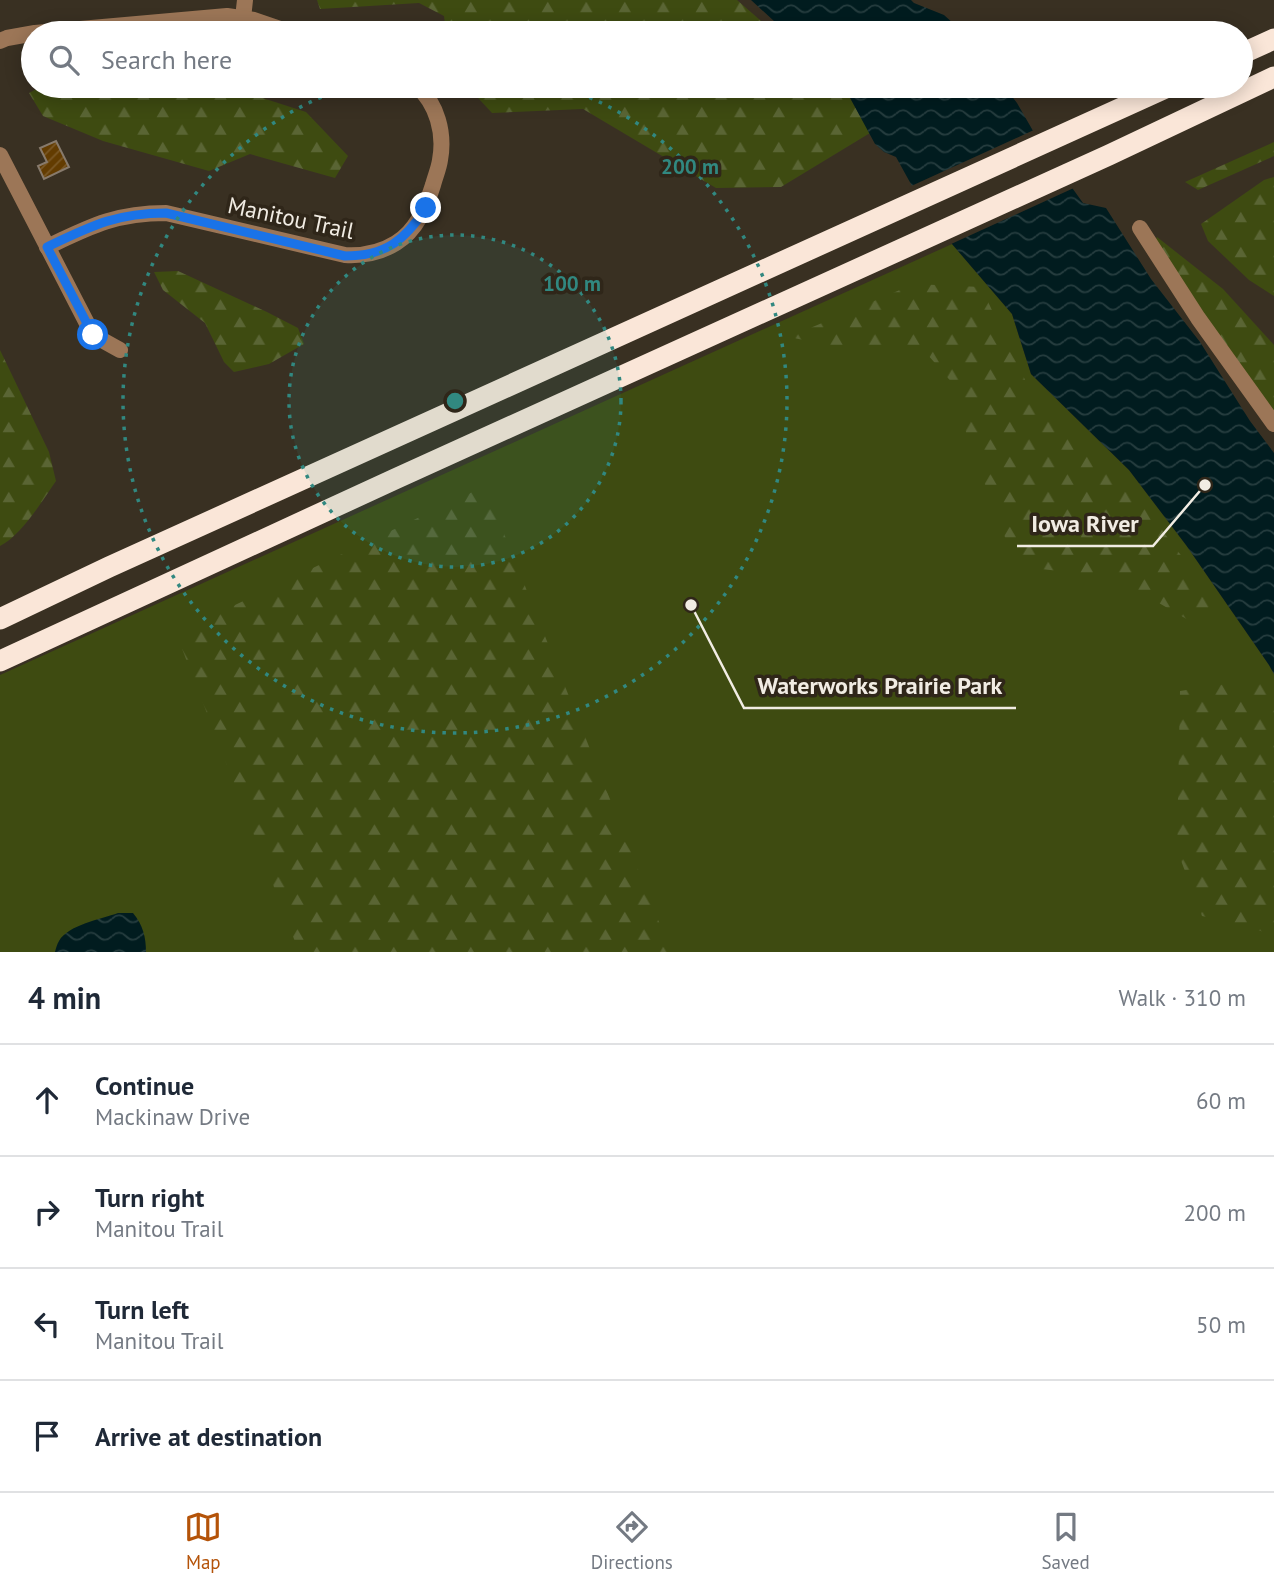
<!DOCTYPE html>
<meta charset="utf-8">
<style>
body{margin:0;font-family:"PT Sans",sans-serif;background:#f6f6f7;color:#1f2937}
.stop{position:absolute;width:21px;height:21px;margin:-16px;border:5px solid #1a73e8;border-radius:50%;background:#fff}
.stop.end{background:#1a73e8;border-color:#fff;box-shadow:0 2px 7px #0008}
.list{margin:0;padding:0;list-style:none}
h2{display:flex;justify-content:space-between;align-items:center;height:91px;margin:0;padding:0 28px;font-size:30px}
h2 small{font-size:23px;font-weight:400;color:#747a83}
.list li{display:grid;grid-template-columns:46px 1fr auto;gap:21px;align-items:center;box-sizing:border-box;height:112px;padding:0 28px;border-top:2px solid #e0e1e3}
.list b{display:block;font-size:26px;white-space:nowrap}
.list p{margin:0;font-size:23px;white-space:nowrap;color:#747a83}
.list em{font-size:23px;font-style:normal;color:#747a83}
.icon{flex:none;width:38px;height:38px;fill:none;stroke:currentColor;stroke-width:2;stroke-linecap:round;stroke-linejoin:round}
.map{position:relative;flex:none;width:1274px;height:952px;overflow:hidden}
.search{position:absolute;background:#fff;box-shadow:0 4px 18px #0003;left:21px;right:21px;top:21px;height:77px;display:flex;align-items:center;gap:18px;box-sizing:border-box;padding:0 24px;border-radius:38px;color:#747a83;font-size:26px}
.sheet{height:539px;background:#fff}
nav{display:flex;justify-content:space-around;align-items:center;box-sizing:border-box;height:98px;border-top:2px solid #e0e1e3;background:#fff;font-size:19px;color:#747a83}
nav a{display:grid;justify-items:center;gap:4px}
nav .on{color:#b45309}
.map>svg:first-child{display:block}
</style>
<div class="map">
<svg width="1274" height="952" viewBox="0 0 1274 952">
<defs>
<pattern id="forest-firs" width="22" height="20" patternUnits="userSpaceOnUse" patternTransform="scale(1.75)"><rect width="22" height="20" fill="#3e4b11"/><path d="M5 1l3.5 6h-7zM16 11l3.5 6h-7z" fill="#5a6534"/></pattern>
<pattern id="water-waves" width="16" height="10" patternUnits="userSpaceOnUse" patternTransform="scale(1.75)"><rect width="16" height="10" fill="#011c1f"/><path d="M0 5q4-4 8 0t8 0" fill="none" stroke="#263d3f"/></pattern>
<pattern id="building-hatch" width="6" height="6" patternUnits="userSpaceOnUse" patternTransform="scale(1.75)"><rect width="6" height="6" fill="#633c01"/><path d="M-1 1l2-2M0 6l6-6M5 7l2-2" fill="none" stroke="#7a5826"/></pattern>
</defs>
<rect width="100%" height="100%" fill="#393022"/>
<!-- green -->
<path fill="#3e4b11" d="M952 244 1012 314 1031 374 1129 470 1186 545 1269 665 1274 674V952H0V675Z"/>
<!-- forest -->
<g fill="url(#forest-firs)">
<path d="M317 0H737L775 33H446L444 16 419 3 320 9Z"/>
<path d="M42 86H70L109 98 235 89 306 112 348 156 335 178 250 154 209 171 103 141 43 116 29 93Z"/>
<path d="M467 86H836L849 96 870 133 781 187 716 188 583 109 492 113Z"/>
<path d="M1274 142V156L1198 190 1185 182Z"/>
<path d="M1274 177V296L1249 280 1208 241 1201 224 1264 180Z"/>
<path d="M1157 237 1223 289 1274 345V412L1154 244Z"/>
<path d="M178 271 267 312 298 328 304 344 269 364 234 372 224 362 205 323 163 290 154 272Z"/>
<path d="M914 284 981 287 1027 384 1114 466 1216 602 1190 621 1114 577 1041 569 1011 553 968 440 954 385 921 347 852 350 789 337Z"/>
<path d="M0 350 49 452 56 481C42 501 22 535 0 546Z"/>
<path d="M485 486 671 952H299L176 633Z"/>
<path d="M1265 678 1274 694V936L1250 927 1202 916 1177 850 1180 691Z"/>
</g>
<!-- water -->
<g fill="url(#water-waves)">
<path d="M751 0H911L914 3 944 15 964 33H787Z"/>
<path d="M839 86H1004L1017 103 1040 143 1083 203 1106 208 1151 279 1200 342 1250 421 1274 453V674L1269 665 1186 545 1129 470 1031 374 1012 314 952 244 912 186 896 157 884 152 875 144 849 96Z"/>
<path d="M118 913H133C143 925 146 937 146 952H55C56 948 57 944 59 941 68 925 101 919 118 913Z"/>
</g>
<!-- pier -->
<path fill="#393022" d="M1036 129 1043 141 1076 187 949 245 909 187Z"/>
<!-- building -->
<path fill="url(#building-hatch)" stroke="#877a6c" stroke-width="2" d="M56 141 69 167 44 179 38 166 47 162 40 148Z"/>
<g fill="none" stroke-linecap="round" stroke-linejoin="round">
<!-- minor -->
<g stroke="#9c7657" stroke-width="16">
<path d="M243 18 245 0"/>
<path d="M0 41 7 38 35 33 227 16 254 20 292 33"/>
<path d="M0 155 93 335 120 350"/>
<path d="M1140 228 1198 318 1274 424"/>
<path d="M47 247C91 226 116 213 166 213L345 255C363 256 380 253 396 243 417 230 426 207 433 185 435 177 439 168 440 160 445 133 437 104 417 86"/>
</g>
<!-- highway -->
<g stroke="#fae6d8" stroke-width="21">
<path d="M1241 54 1274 39"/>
<path d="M0 619 109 567 1170 86"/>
<path d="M0 661 395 479 1109 155 1274 77"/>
</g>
</g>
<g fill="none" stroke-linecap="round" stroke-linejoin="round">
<!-- route -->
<path stroke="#1a73e8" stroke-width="9" d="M93 335 47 247C91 226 116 213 166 213L345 256C386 256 405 240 426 208"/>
</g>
<!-- distance rings -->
<circle cx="455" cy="401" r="166" fill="#318880" fill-opacity=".12"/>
<g fill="none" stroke="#318880" stroke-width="3.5" stroke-dasharray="3.5 7">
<circle cx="455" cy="401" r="166"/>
<path d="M560 86A332 332 0 1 1 350 86"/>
</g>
<g text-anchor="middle" stroke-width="7" stroke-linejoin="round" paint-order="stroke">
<!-- street labels -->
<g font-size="23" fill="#f1ece3" stroke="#2f2619">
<text transform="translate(291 218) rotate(12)" y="8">Manitou Trail</text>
</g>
</g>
<circle cx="455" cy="401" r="10" fill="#318880" stroke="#2f2619" stroke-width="3.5"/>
<g font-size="21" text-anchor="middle" font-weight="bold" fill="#318880" stroke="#2f2619" stroke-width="7" stroke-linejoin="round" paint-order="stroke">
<text x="690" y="174">200 m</text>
<text x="572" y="291">100 m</text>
</g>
<!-- callouts -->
<path fill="none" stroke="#f1ece3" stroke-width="2.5" d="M1205 485L1153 546H1017M691 605L744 708H1016"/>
<g fill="#f1ece3" stroke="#2f2619" stroke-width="2.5">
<circle cx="1205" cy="485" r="7"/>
<circle cx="691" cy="605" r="7"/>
</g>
<g font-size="24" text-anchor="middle" font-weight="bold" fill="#f1ece3" stroke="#2f2619" stroke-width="7" stroke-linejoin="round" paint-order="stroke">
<text x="1085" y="532">Iowa River</text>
<text x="880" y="694">Waterworks Prairie Park</text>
</g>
</svg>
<div class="stop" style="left:93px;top:335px"></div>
<div class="stop end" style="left:426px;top:208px"></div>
<div class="search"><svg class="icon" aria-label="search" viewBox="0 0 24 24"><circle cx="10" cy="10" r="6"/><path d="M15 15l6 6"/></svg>Search here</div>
</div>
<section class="sheet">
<h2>4 min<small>Walk · 310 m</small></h2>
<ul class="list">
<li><svg class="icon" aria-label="ahead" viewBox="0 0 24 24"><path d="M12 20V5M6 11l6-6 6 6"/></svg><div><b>Continue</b><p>Mackinaw Drive</p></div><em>60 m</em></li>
<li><svg class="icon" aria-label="right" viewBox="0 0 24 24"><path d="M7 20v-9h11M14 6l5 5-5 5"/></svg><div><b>Turn right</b><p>Manitou Trail</p></div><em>200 m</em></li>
<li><svg class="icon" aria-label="left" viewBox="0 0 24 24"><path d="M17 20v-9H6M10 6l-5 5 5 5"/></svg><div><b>Turn left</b><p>Manitou Trail</p></div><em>50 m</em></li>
<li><svg class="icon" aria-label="arrive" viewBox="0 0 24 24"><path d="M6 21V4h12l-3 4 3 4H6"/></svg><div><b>Arrive at destination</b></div></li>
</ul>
</section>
<nav>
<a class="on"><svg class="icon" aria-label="map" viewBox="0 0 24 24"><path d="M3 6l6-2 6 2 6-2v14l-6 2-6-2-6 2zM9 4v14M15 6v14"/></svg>Map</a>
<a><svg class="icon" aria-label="directions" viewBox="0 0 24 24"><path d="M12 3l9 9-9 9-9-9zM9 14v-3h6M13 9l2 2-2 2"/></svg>Directions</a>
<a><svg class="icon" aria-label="saved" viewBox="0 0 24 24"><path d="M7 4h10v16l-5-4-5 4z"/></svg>Saved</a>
</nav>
